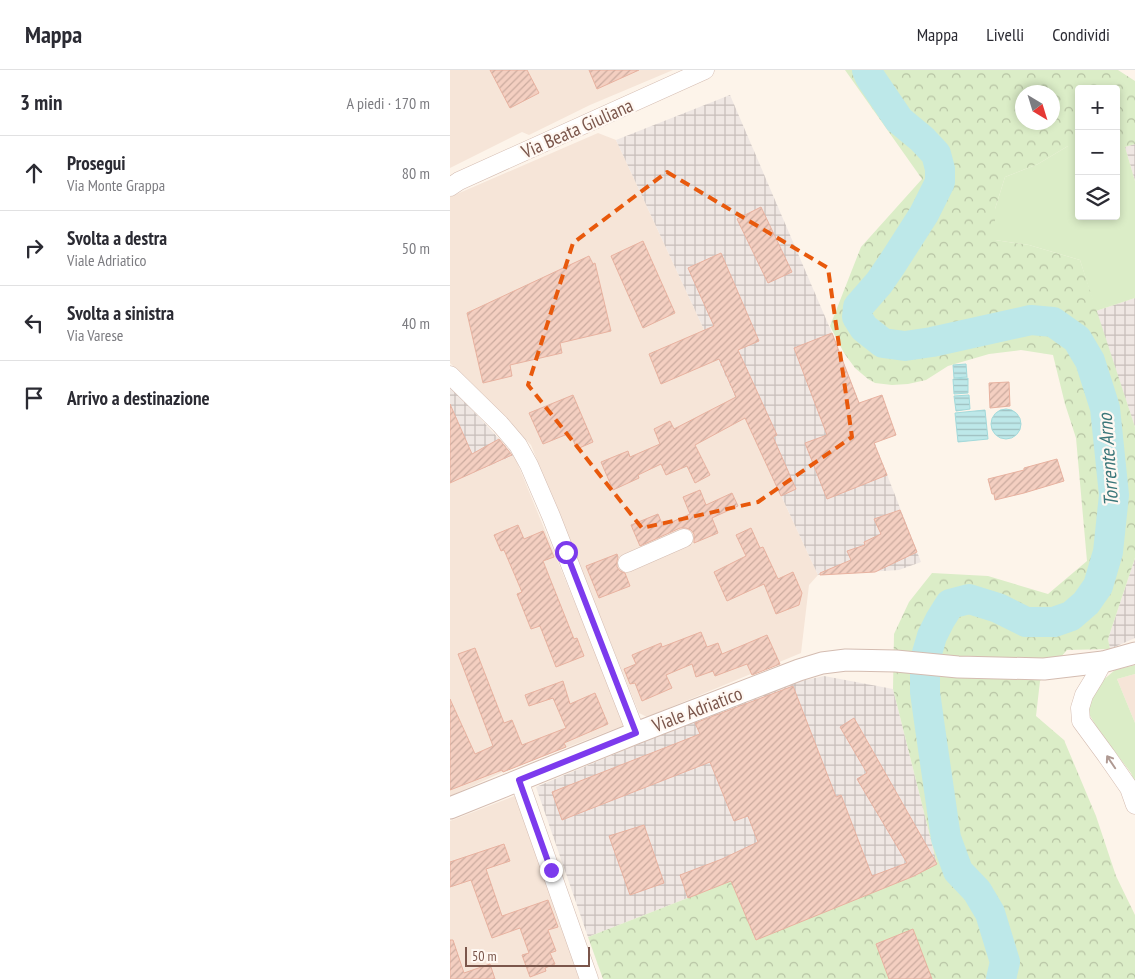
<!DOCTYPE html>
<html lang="it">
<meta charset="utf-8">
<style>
body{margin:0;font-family:"PT Sans Narrow",sans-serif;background:#f7f7f7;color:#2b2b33}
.controls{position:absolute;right:15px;top:15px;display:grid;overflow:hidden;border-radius:5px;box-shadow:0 2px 8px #0003}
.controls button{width:45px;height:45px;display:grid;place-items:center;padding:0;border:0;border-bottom:1px solid #e1e1e2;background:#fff;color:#2b2b33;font:25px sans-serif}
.compass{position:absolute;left:565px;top:15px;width:45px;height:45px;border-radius:50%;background:#fff;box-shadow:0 2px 8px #0003;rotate:142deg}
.scale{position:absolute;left:15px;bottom:12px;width:125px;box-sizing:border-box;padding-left:5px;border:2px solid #7b564b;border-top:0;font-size:14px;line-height:18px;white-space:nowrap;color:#7b564b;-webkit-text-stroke:4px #fff8f2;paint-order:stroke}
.stop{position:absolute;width:15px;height:15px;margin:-11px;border:4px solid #7c3aed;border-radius:50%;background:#fff}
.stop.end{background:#7c3aed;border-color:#fff;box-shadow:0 1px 5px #0008}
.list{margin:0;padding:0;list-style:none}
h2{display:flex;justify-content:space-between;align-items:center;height:65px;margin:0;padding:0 20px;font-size:21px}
h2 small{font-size:16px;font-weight:400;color:#7c7c81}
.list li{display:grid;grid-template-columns:32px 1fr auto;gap:15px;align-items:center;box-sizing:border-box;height:75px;padding:0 20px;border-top:1px solid #e1e1e2}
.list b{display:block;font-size:19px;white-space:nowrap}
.list p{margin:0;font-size:16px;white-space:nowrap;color:#7c7c81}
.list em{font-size:16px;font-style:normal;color:#7c7c81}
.icon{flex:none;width:28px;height:28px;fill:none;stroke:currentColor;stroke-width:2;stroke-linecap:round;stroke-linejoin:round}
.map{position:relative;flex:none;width:685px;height:909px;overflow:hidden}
header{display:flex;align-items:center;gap:30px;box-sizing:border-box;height:70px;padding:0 25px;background:#fff;border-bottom:1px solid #e1e1e2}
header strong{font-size:24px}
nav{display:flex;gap:28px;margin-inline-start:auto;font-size:18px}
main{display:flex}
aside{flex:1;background:#fff}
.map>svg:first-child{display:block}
</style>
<header>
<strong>Mappa</strong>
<nav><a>Mappa</a><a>Livelli</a><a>Condividi</a></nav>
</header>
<main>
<aside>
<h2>3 min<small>A piedi · 170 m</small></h2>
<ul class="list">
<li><svg class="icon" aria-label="ahead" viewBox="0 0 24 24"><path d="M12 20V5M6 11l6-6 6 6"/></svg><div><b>Prosegui</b><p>Via Monte Grappa</p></div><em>80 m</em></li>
<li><svg class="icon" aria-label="right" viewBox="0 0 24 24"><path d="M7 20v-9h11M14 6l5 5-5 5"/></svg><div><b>Svolta a destra</b><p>Viale Adriatico</p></div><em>50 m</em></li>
<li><svg class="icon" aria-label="left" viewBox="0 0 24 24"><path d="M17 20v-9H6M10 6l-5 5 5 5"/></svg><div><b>Svolta a sinistra</b><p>Via Varese</p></div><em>40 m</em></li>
<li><svg class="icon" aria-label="arrive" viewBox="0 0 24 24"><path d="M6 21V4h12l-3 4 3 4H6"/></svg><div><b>Arrivo a destinazione</b></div></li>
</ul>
</aside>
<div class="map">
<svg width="685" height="909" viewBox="0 0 685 909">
<defs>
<pattern id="industrial-grid" width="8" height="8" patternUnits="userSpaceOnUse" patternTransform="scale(1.25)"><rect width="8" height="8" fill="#efe7e3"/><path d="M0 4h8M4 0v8" fill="none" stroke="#c7beba"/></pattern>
<pattern id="forest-crowns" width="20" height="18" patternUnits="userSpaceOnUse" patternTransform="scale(1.25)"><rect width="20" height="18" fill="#dbedc7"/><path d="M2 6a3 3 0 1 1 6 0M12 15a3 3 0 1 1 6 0" fill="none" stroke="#b7c3a4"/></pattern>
<pattern id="water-rules" width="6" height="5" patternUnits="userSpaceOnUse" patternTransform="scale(1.25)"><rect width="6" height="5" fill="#bde8e9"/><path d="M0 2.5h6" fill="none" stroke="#9fbfbf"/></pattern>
<pattern id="building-hatch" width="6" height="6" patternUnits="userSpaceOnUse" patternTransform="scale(1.25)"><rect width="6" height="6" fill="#f4cfc1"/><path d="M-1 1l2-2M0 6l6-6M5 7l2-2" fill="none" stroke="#cbab9f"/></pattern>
</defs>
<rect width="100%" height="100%" fill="#fdf4ea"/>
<!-- residential -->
<g fill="#f6e5d8">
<path d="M0 0H223L140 35 79 65 72 62 0 98Z"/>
<path d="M148 63 166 70 368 505 359 515 351 583 197 647 189 643 81 375 0 293V127Z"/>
<path d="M64 385 175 655 53 702 0 726V413Z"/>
<path d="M685 604V653L667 609Z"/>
<path d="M67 725 132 909H0V751Z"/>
</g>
<!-- industrial -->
<g fill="url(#industrial-grid)">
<path d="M280 25 382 263 471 492 449 500 368 505 166 70Z"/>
<path d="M685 74V111L675 77Z"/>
<path d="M685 228V357L646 241Z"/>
<path d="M0 316 64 385 0 413Z"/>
<path d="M685 488V568L660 579 658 569Z"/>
<path d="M374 606 443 619 487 794 464 806 306 870 281 811 138 867 86 717 244 651 342 613Z"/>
</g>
<!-- green -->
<g fill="#dbedc7">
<path d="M618 76H629V146H666V77H675L685 111V228L646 241 630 190 579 175 545 170V139L555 107 588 94Z"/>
<path d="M685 595V604L667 609 685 653V714L681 703 649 661 639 644V630L652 611 665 600Z"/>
</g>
<!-- forest -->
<path fill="url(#forest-crowns)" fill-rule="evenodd" d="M395 0H668L685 11V74L675 77H666V19H629V76H618L588 94 555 107 545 139V170L579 175 630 190 685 357V488L658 569 660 579 617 580 590 611 586 646 614 670 646 746 666 806 685 845V909H153L138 867 281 811 306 869 464 806 487 794 443 619 444 564 459 532 482 503 538 506 598 524 637 491 626 368 615 334 603 285 571 280 539 284 498 296 476 310 458 314 442 315 425 313 418 309 405 298 394 283 380 256 411 177 472 109ZM572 22H602V52H572Z"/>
<!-- water -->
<g fill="url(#water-rules)" stroke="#a3dadb">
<path d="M516 294 517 307 504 308 503 295Z"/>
<path d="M518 308V323L504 324 503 309Z"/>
<path d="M519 325 520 339 506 341 504 326Z"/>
<circle cx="556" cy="354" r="15"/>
<path d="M535 340 538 369 508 372 505 343Z"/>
</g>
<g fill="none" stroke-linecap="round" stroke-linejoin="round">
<!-- river -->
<path stroke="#bde8e9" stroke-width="30" d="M417 0 420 7 449 50 472 69 486 84 490 99V112L474 144 442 194 429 213 408 237 407 247 414 258 433 273 455 276 482 272 581 250 603 252 627 269 640 291 655 338 664 425 658 482 648 516 636 533 621 546 604 552H576L548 538 519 529 500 534 490 550 482 566 475 590V622L479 651 496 768 508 801 527 821 540 843 555 892 551 909"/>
</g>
<!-- building -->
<g fill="url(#building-hatch)" stroke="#e8b2a0">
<path d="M40 0H77L89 23 60 38Z"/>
<path d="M139 0H189L147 19Z"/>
<path d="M311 137 342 202 318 213 287 149Z"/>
<path d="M193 171 225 243 193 258 161 186Z"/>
<path d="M271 183 309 271 288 280 327 365 323 367 346 419 331 426 295 348 245 375 260 405 245 413 237 396 216 405 211 394 188 405 189 408 163 420 151 392 178 381 180 387 210 374 204 359 220 351 224 359 286 327 269 289 211 314 199 284 264 256 238 198Z"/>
<path d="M139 186 143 194 145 193 161 261 110 273 112 283 60 295 62 306 33 313 17 243Z"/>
<path d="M382 263 409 333 432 325 446 365 424 373 437 405 377 429 355 373 377 365 344 278Z"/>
<path d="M559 312 560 336 540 338 539 313Z"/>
<path d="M123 325 143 372 127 379 120 363 93 374 79 343Z"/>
<path d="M0 334 22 384 49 369 62 385 0 413Z"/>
<path d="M607 389 614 411 574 423 545 430 544 424H542L538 409 574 400V398Z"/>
<path d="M250 420 256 435 282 423 288 436 262 448 268 463 244 473V464L241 460 236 458H230L190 476 181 455 208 444 213 456 240 444 233 427Z"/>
<path d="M450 440 467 482 425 502 370 505V503L401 490 397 481 415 475 414 472 431 464 424 449Z"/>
<path d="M68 455 74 469 93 461 104 487 93 491 124 569 127 568 134 586 106 597 90 556 81 559 67 524 72 522 54 480 51 481 44 465Z"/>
<path d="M301 458 310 478 313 477 328 509 343 502 352 523 349 535 326 544 314 514 277 531 264 502 296 486 286 465Z"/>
<path d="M167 484 168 487 167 491V497L170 501 175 503 180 516 149 528 136 496Z"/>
<path d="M251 562 257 577 268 573 272 584 317 565 330 594 302 605 297 594 265 606 263 601 246 607 242 594 216 605 222 618 192 631 185 613 180 614 174 599 186 594 182 585 211 573 212 577Z"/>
<path d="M25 578 54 653 62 650 72 675 116 658 103 628 79 636 75 625 113 611 120 634 145 623 158 654 114 673 116 677 53 702 52 700 0 720V629L25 684 43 676 8 584Z"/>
<path d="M343 616 386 727 391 725 422 806 457 793 407 709 417 703 390 657 404 648 487 794 464 806 306 870 281 811 238 828 230 805 272 789 308 772 298 746 284 751 260 692 112 750 102 722 250 664 245 653Z"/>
<path d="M194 755 214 813 180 825 159 766Z"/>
<path d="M54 774 60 791 36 799 52 846 98 830 108 857 98 860 106 881 100 883 105 894 95 898 96 901 80 907 72 885 79 883 70 858 42 868 21 810 0 817V792Z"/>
<path d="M463 859 482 909H439L426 874Z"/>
<path d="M0 870H3L14 903 40 894 45 909H0Z"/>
</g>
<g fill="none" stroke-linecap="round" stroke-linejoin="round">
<!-- minor casing -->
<g stroke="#d4bcb1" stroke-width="19">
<g id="minor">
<path d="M0 117 9 111 255 0"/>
<path d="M0 305 50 354 68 375 79 395 101 446 186 663"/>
<path d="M177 493 234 468"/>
<path d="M653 592 645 607 634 625 630 638 631 651 656 685 679 718 685 735"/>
<path d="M69 710 139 909"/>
</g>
</g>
<!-- tertiary casing -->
<g stroke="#d4bcb1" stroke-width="23">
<path id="tertiary" d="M0 738 186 663 349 600 372 593 396 590 446 591 508 597 594 599 653 592 685 583"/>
</g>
<!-- minor -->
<use href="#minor" stroke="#fff" stroke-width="18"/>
<!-- tertiary -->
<use href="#tertiary" stroke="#fff" stroke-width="21"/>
</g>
<!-- one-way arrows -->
<defs><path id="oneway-shaft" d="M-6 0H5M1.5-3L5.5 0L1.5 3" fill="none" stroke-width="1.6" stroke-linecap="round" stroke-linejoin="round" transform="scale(1.25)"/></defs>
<use stroke="#b09a93" href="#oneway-shaft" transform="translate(661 692) rotate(-124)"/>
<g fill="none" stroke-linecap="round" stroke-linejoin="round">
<!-- route -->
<path stroke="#7c3aed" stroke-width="6" d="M101 800 69 710 186 663 116 482"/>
</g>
<!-- marked area -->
<path fill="none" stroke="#e8590c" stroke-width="4" stroke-dasharray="10 6" stroke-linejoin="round" d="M217 102 378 198 402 367 308 432 192 458 78 315 123 173Z"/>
<g text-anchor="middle" stroke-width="4.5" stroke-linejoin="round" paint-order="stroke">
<!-- street labels -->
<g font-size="19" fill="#7b564b" stroke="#fff8f2">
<text transform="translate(127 58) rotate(-24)" y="7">Via Beata Giuliana</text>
<text transform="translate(247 639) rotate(-21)" y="7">Viale Adriatico</text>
</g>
<!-- water labels -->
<g font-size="20" font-style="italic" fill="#3a7679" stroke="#fff8f2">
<text transform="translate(658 390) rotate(-94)" y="7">Torrente Arno</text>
</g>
</g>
</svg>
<div class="controls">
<button>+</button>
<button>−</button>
<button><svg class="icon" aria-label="layers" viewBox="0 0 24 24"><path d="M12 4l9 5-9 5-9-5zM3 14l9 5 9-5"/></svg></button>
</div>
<svg class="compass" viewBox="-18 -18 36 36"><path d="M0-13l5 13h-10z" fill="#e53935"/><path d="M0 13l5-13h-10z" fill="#7c7c81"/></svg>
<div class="scale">50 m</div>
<div class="stop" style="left:116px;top:482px"></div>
<div class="stop end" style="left:101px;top:800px"></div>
</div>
</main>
